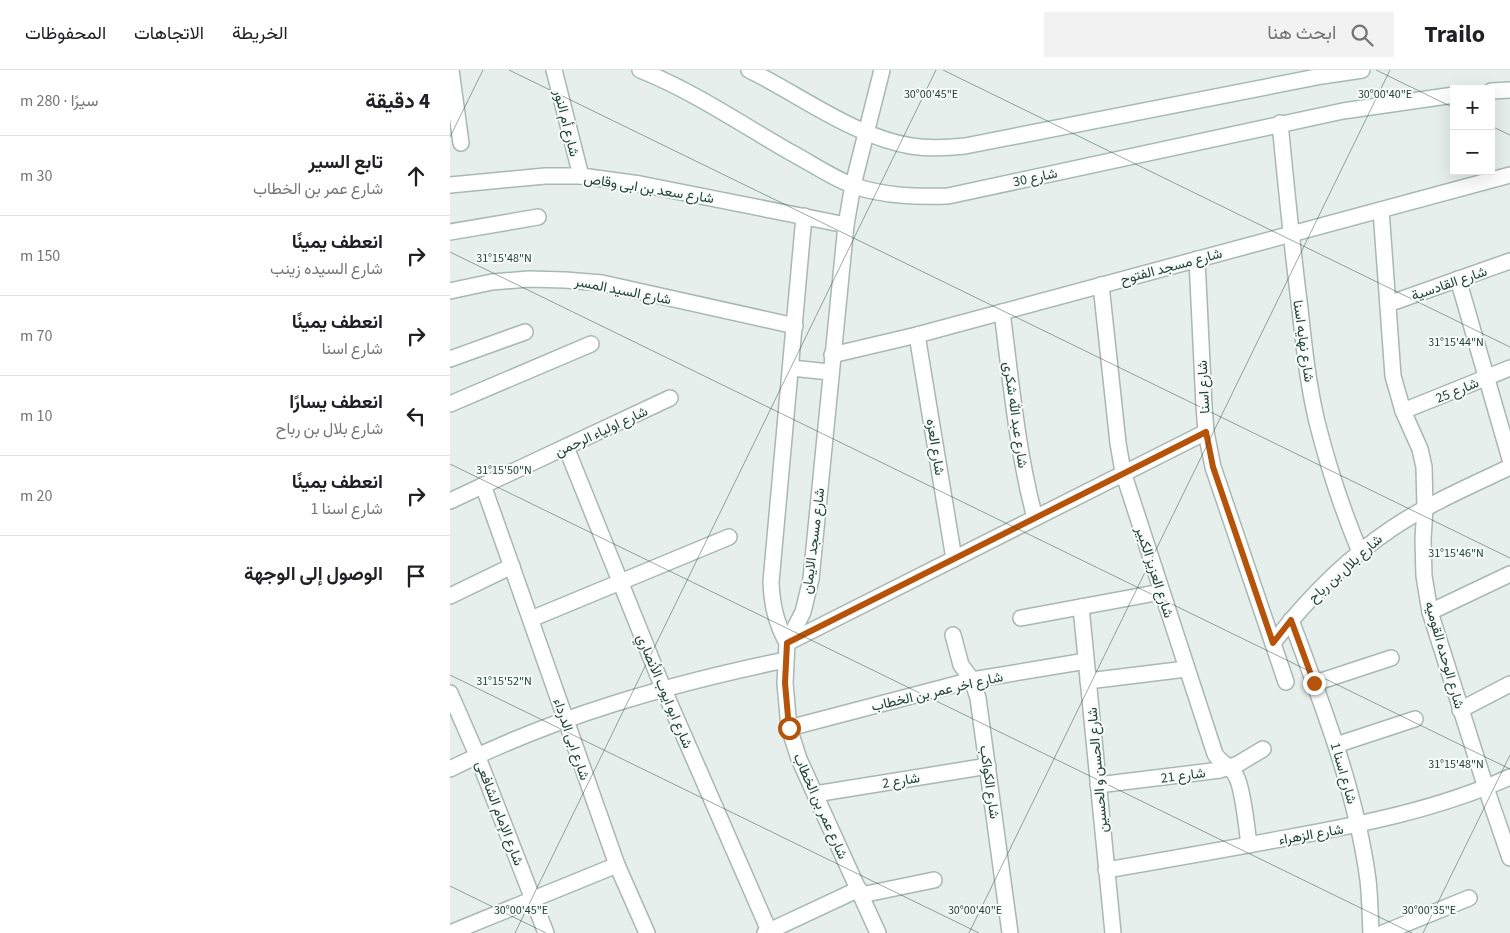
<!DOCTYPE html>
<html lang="ar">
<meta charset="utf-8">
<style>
body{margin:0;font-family:"Source Sans 3",Vazirmatn,sans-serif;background:#f2f2f2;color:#202124;direction:rtl}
.controls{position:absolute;right:15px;top:15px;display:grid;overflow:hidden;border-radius:0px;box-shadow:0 5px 20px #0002}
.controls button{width:45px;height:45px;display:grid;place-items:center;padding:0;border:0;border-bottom:1px solid #e0e0e0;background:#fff;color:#202124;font:25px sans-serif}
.stop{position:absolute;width:15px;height:15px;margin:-11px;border:4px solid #b45309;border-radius:50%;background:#fff}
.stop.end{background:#b45309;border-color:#fff;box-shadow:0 1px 5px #0008}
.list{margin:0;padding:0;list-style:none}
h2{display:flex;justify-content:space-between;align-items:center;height:65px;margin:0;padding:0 20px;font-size:21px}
h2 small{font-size:16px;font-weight:400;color:#757577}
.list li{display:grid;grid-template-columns:32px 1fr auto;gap:15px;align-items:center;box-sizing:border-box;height:80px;padding:0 20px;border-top:1px solid #e0e0e0}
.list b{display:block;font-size:19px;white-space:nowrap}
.list p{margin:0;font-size:16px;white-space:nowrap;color:#757577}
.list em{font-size:16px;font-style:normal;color:#757577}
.icon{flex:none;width:28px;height:28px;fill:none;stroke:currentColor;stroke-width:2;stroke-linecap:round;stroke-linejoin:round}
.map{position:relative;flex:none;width:1060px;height:863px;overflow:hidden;direction:ltr}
header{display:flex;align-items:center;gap:30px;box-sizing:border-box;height:70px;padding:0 25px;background:#fff;border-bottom:1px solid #e0e0e0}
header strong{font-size:24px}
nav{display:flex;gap:28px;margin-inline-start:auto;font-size:18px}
.search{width:350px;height:45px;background:#f2f2f2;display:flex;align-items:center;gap:12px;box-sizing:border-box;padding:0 18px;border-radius:0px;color:#757577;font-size:19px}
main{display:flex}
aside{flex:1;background:#fff}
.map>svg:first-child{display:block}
</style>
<header>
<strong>Trailo</strong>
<div class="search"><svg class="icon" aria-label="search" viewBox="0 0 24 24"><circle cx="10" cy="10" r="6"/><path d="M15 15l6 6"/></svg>ابحث هنا</div>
<nav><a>الخريطة</a><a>الاتجاهات</a><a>المحفوظات</a></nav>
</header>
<main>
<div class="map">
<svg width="1060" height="863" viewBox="0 0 1060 863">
<rect width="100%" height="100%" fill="#e6efeb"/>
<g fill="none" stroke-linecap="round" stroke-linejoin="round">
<!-- street casing -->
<g stroke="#a8b8b2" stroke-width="18">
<g id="street">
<path d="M1 0 11 73"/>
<path d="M104 0 131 106"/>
<path d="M830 53C836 115 842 177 850 239 854 277 858 314 867 352 878 396 892 439 910 482"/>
<path d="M0 115 95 106H131L190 114 396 155"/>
<path d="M931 140 943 306 953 341 970 379 974 397 975 438 973 469 974 506 980 542 1036 718 1060 788"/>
<path d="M0 162 88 147"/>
<path d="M747 189 754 336 756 362 763 397 836 612"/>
<path d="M1008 209 1060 389"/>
<path d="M651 215 668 373 673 402 765 684C770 693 781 696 786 706 793 718 797 759 799 775"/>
<path d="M0 221 42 212 79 209 115 210 152 213 345 256"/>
<path d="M938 234 1060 191"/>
<path d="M552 242C561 311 567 381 585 448"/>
<path d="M467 265 504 489"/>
<path d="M382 285 467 265 1060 105"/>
<path d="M0 289 75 262"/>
<path d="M341 298 380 302"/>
<path d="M0 334 141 274"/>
<path d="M953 341 1060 298"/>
<path d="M116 377 213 618 320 863"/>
<path d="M33 415 167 795 197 863"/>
<path d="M0 431 220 328"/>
<path d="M0 526 62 496"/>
<path d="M631 537 663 863"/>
<path d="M980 542 1060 504"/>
<path d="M571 548 711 522"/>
<path d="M81 549 279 467"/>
<path d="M841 550C872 634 906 720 918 810 920 827 920 845 921 863"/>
<path d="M503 565 511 595 522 610 528 628 560 863"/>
<path d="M337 573 756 362"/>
<path d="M337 573C326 553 322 535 321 512L354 146"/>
<path d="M823 573C857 529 895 490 941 459 978 434 1020 416 1060 397"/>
<path d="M638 611 736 599"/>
<path d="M865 613 941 588"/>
<path d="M0 623 27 685 96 863"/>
<path d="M1010 640 1060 614"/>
<path d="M339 658 522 610 636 591"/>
<path d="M886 675 965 649"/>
<path d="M0 699C106 646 220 614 335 590"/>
<path d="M648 715 770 700 788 694 813 679"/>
<path d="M365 724 538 696"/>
<path d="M656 800C716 790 776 779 836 768 913 754 989 739 1060 707"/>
<path d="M411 825 484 810"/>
<path d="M0 863 167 795"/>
<path d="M315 863 409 819"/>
<path d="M428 863 349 689 339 658 335 613 337 573 353 542 361 509 396 155 403 115 432 0"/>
<path d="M933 863 1019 828"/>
</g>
</g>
<!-- secondary casing -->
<g stroke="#a4bbb3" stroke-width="18">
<g id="secondary">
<path d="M190 0C243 21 291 54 340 82 361 93 382 108 404 116 435 126 466 127 498 126L893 41 1004 25"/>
<path d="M299 0C350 25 405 67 461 76 480 79 497 78 515 76L872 6 912 0"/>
<path d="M1041 21 1060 20"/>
</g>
</g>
<!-- street -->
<use href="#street" stroke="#fff" stroke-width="15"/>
<!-- secondary -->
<use href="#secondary" stroke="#fff" stroke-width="15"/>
</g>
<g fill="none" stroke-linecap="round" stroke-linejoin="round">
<!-- route -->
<path stroke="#b45309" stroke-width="6" d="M339 658 335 613 337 573 756 362 763 397 823 573 841 550 864 613"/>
</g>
<!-- ticks -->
<path fill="none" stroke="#24423a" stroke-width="1" stroke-opacity="0.45" d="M59 0 1060 488M493 0 1060 277M926 0 1004 38M1041 56 1060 65M0 67 33 0M0 182 1060 699M0 394 962 863M0 605 529 863M0 816 96 863M65 863 486 0M519 863 940 0M973 863 1060 685"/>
<g text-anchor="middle" stroke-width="4" stroke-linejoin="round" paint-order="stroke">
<!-- street labels -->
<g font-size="14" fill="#24423a" stroke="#f7fbf9">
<text transform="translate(117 53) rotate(76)" y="5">شارع أم النور</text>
<text transform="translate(585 107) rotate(-12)" y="5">شارع 30</text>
<text transform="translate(199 118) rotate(9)" y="5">شارع سعد بن ابى وقاص</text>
<text transform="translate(721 196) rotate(-15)" y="5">شارع مسجد الفتوح</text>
<text transform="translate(999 213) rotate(-19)" y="5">شارع القادسية</text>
<text transform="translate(173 220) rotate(11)" y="5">شارع السيد المسر</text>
<text transform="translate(854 271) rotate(82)" y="5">شارع نهايه اسنا</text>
<text transform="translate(753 317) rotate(-93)" y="5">شارع اسنا</text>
<text transform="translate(1007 320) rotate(-22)" y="5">شارع 25</text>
<text transform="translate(566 345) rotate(82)" y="5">شارع عبد الله شكرى</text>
<text transform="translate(151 361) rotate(-25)" y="5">شارع اولياء الرحمن</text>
<text transform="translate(486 377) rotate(81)" y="5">شارع العزه</text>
<text transform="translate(363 471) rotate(-83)" y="5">شارع مسجد الايمان</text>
<text transform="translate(895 498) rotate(-42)" y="5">شارع بلال بن رباح</text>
<text transform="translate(705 502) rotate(72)" y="5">شارع العزيز الكبير</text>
<text transform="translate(995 585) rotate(74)" y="5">شارع الوحده القوميه</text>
<text transform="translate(215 621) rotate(67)" y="5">شارع ابو ايوب الأنصاري</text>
<text transform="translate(487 621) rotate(-13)" y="5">شارع اخر عمر بن الخطاب</text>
<text transform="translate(122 669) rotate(71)" y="5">شارع ابى الدرداء</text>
<text transform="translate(647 700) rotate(-95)" y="5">شارع الحسن و الحسين</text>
<text transform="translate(894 703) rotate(74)" y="5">شارع اسنا 1</text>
<text transform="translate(733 705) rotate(-7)" y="5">شارع 21</text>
<text transform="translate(451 710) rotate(-9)" y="5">شارع 2</text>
<text transform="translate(540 712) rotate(82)" y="5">شارع الكواكب</text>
<text transform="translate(371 736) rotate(66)" y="5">شارع عمر بن الخطاب</text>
<text transform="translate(50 743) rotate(69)" y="5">شارع الإمام الشافعى</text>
<text transform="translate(861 764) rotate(-10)" y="5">شارع الزهراء</text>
</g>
</g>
<g font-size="12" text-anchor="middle" fill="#24423a" stroke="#f7fbf9" stroke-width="4" stroke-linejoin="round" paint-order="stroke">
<text x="481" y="28">30°00'45"E</text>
<text x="935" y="28">30°00'40"E</text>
<text x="54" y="192">31°15'48"N</text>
<text x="1006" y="276">31°15'44"N</text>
<text x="54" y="404">31°15'50"N</text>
<text x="1006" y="487">31°15'46"N</text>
<text x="54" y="615">31°15'52"N</text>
<text x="1006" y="698">31°15'48"N</text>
<text x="71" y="844">30°00'45"E</text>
<text x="525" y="844">30°00'40"E</text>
<text x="979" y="844">30°00'35"E</text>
</g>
</svg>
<div class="controls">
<button>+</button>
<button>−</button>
</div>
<div class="stop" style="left:339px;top:658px"></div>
<div class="stop end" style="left:864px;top:613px"></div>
</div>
<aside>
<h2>4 دقيقة<small>سيرًا · 280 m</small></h2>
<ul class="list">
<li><svg class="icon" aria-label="ahead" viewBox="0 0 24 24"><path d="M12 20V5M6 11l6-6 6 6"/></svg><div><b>تابع السير</b><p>شارع عمر بن الخطاب</p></div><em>30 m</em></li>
<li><svg class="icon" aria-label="right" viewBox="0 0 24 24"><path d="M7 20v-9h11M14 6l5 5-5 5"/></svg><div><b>انعطف يمينًا</b><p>شارع السيده زينب</p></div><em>150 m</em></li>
<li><svg class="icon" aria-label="right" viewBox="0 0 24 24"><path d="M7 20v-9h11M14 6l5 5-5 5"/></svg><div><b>انعطف يمينًا</b><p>شارع اسنا</p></div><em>70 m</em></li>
<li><svg class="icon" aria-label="left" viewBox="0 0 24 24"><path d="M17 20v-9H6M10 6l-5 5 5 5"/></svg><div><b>انعطف يسارًا</b><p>شارع بلال بن رباح</p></div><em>10 m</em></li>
<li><svg class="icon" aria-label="right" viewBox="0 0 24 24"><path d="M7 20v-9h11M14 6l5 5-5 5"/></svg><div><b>انعطف يمينًا</b><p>شارع اسنا 1</p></div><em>20 m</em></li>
<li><svg class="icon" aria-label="arrive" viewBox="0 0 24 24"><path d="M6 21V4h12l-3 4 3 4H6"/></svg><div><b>الوصول إلى الوجهة</b></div></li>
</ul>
</aside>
</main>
